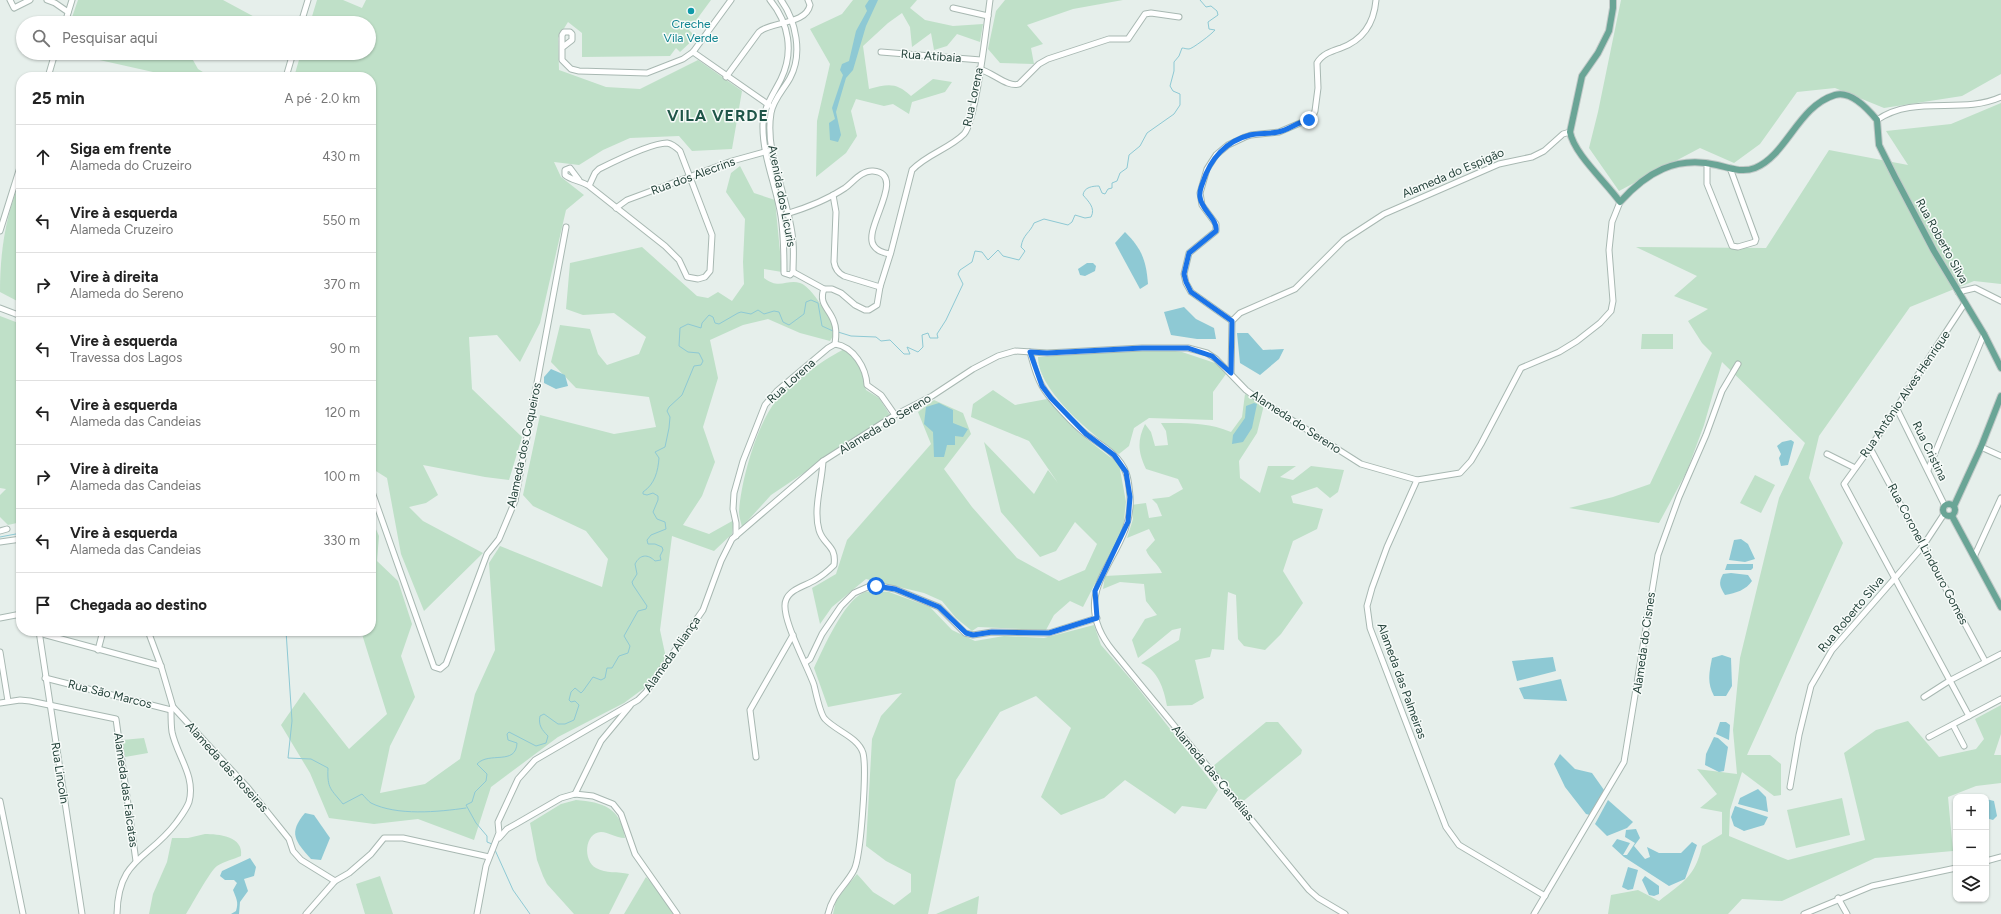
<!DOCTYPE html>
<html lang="pt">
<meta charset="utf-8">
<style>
body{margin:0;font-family:Figtree,sans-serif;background:#f2f2f2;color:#222}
.controls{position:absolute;right:12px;bottom:12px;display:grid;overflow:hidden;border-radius:8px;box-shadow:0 1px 3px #0004}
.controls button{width:36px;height:36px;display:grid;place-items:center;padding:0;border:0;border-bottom:1px solid #e0e0e0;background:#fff;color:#222;font:20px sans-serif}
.stop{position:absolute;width:12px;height:12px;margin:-9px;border:3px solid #1a73e8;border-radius:50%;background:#fff}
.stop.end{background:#1a73e8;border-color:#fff;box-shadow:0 1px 4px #0008}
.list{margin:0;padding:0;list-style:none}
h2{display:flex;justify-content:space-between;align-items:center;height:52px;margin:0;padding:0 16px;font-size:17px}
h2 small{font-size:13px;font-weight:400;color:#767676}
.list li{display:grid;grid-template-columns:26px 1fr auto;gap:12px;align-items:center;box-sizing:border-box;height:64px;padding:0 16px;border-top:1px solid #e0e0e0}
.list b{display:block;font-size:15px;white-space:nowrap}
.list p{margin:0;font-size:13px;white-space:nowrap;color:#767676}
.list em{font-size:13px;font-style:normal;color:#767676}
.icon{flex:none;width:22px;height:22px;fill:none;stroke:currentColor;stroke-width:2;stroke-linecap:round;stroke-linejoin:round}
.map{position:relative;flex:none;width:2001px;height:914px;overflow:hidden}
.search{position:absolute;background:#fff;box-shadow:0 1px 3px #0004;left:16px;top:16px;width:360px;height:44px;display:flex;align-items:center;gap:10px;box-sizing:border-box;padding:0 14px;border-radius:22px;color:#767676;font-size:15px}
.panel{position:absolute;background:#fff;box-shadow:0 1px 3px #0004;left:16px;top:72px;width:360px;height:564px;border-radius:16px}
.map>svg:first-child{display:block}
</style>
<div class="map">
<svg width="2001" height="914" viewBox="0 0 2001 914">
<rect width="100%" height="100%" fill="#e6efeb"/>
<!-- green -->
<g fill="#bfe0c8">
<path d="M78 0H223L266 23H70Z"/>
<path d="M317 0H343L362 8 366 0H711L689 30 696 37 680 52 676 48 670 56 582 57V33L568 22 558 38 559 70 606 87 640 89 698 60 742 91 732 149 692 151 679 136 630 138 603 150 579 165 554 162 561 177 584 195 566 210 540 323 520 362 497 335 469 337 472 389 522 437 509 480 485 477 423 465 438 495 426 503 409 507 423 521 483 553 424 611 401 554 387 478 371 468V77H294L301 53H369V23H310Z"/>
<path d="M853 0H917L910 8 925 20 953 26 983 24 980 42 957 34 947 46 934 50 931 33 912 47 910 27 902 13 888 23 863 46 869 89C888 84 896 82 911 96L933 79 952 82 945 92 912 102 909 114 893 104 884 106 856 99 851 111 857 136 846 153 816 177 817 121 830 64 810 29 842 14Z"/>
<path d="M1005 0H1123L1073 9 1027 25 1043 44 1031 48 1034 64 1000 63 988 49 996 11Z"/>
<path d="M1621 0H2001V74L1962 96 1884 108 1835 88 1797 92 1760 144 1734 163 1700 148 1619 191 1589 148 1598 112Z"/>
<path d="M68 53H189L198 69 211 77H162V74Z"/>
<path d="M2001 103V284L1974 281 1910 307 1819 436 1809 478 1843 543 1747 755H1770L1781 764V795L1774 796 1742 772 1730 810 1729 836 1788 860 1865 840 1844 753 1876 730 1908 721 1939 757 1976 749 1984 739 1975 719 2001 705V734L1994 755H2001V783L1976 786 1948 797 1953 851 1875 858 1782 901 1742 899 1728 914H1608L1611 895 1638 890 1659 901C1683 882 1695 877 1702 846L1722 834V812L1700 808 1717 794 1697 769 1737 774 1733 730 1740 658 1779 498 1805 443 1722 362 1704 425 1687 471 1659 523 1569 508 1613 497 1650 484 1712 353 1702 343 1688 321 1708 309 1674 296 1697 276 1636 247 1766 248 1829 150 1908 165 1886 131 1951 124Z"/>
<path d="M740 166 754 193 775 200 782 272 764 269V278C779 290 787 279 800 283 813 287 829 319 837 330L830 341 800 333 768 319 743 325 710 340 718 378 703 427 715 462 702 496 683 525 709 534 734 520 732 534 714 551 672 536 660 630 666 658 651 683 624 703 558 737 491 787 474 840 418 819 374 824 329 818 310 773 281 725 304 692 349 749 387 714 361 631H371V580L373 579 371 577V518L379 536 377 561 398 581 412 624 401 656 415 697 390 746 380 793 425 784 460 759 475 694 495 650 489 563 500 546 602 587 608 559 586 531 533 506 523 495 540 415 614 434 656 427 649 397 576 388 551 362 560 325 590 329 598 354 607 365 639 354 646 337 614 313 583 315 566 309 570 263 642 247 697 296 708 298 718 292 732 301 744 284 743 262 745 219 726 192 731 173Z"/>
<path d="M21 180V303L0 292C0 254 5 215 21 180Z"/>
<path d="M0 316 21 324V522L8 525 0 517V495L6 489 0 488Z"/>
<path d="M1642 334H1673V349H1641Z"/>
<path d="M846 348 861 367 866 390 879 398 890 415 771 495 742 527C741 522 739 517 739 512 741 480 758 418 781 395 797 378 825 359 846 348Z"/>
<path d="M1162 349 1182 352 1218 364 1226 374 1213 392V420L1149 418 1134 428 1129 446 1119 454C1093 435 1038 391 1038 357Z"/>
<path d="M993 390 1015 405 1047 399 1080 434 1119 464 1126 502 1123 529 1083 607 1070 601 1054 615 1046 630 978 627 972 631 956 618 942 601 924 593 866 579 832 607 820 624 812 588 836 574 847 540 931 444 918 412 934 400 963 413 971 434 944 469 972 507 1017 558 1059 581 1085 570 1097 544 1075 522 1056 551 1040 557 1001 512 984 442 1034 494 1048 470 1058 483 1029 441 971 417 973 404Z"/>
<path d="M1245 394 1264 405 1257 433 1239 461 1240 478 1260 493 1268 466H1296L1280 477 1293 480 1311 466 1344 470 1338 492 1330 498 1317 487 1291 496 1293 503 1323 509 1317 529 1293 541 1283 571 1303 603 1281 634 1265 650 1244 646 1238 639 1236 595 1228 592 1224 650 1212 649 1210 657 1195 660 1204 698 1192 705 1167 706C1164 689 1158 670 1141 663L1179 640 1181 628 1172 630 1138 658 1132 640 1145 619 1157 615 1146 601 1144 584 1120 582 1103 589 1105 576 1162 573C1157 562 1150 560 1146 550L1155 540 1149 529 1127 538 1133 519 1131 505 1146 503 1149 518 1162 516 1157 504 1152 499 1169 497 1183 489 1178 479 1146 469C1138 452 1137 441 1145 424L1151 432 1155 446 1168 445 1166 431 1161 423C1186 423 1207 422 1231 432L1242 417Z"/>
<path d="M1755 475 1775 485 1761 513 1740 503Z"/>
<path d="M889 592 930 607 952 630 975 641 1004 636 1044 638 1094 625 1101 645 1134 683 1218 790 1206 809 1182 806 1175 814 1125 780 1104 798 1061 815 1041 797 1071 728 1036 696 1000 712 956 780 928 914H833L836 900 857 874 873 892 894 905 911 892V874L886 861 866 846 872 739 881 716 902 693 828 707 814 668C823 649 844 601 863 593 870 590 882 592 889 592Z"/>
<path d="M1266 722H1278L1302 750 1301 754 1241 803 1212 767Z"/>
<path d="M144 738 148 753 125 757 122 740Z"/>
<path d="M1842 798 1850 835 1796 848 1787 810Z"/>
<path d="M576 800C603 802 621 808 625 838 615 838 609 832 601 832 584 833 583 861 596 868 606 874 618 871 629 874L609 914H574L547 884 543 876 537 860 530 823 561 804Z"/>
<path d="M205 834C218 834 244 836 241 856 234 859 225 861 217 866 210 871 193 903 186 914H149L153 894 167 862 172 838H188Z"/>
<path d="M380 876 393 914H365L356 884Z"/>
<path d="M646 877 656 887 675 914H624Z"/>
<path d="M979 896 977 914H936Z"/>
</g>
<!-- water -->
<g fill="#8ec9d4">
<path d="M869 0H878L866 26 853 70 846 78 836 112 841 135 838 142 830 140 829 123 835 119 832 108 843 75 840 70 842 64 849 61 856 31 867 11 865 6Z"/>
<path d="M1125 232C1142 249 1146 260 1148 284L1140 289 1115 243Z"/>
<path d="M1087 263H1093L1096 266 1095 271 1085 276 1080 275 1078 269Z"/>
<path d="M1184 307 1196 319 1214 328 1216 339H1197L1171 335 1164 312Z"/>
<path d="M1237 333H1248L1263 350 1284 349 1279 359 1260 375 1240 363Z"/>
<path d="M551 369 565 375 568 386 556 389 544 383V377Z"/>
<path d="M939 403 953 410V423L968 429 963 437 955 436V445H947L944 457H934L933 432 924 424 926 407Z"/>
<path d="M1254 403 1257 404 1252 428 1243 442 1232 444 1233 435 1245 418 1246 406Z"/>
<path d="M1791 440 1794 442 1788 465 1781 466 1779 458 1781 454 1777 446 1782 442Z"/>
<path d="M1741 539 1748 544 1755 559 1745 562 1729 560 1734 540Z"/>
<path d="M1727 564H1753V568L1751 570H1725Z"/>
<path d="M1731 573 1748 575 1752 581C1746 590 1736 593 1725 595 1720 587 1718 583 1723 574Z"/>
<path d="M1722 655 1731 658 1732 686 1726 696H1714C1707 683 1709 673 1712 658Z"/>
<path d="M1553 657 1556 671 1517 681 1512 661Z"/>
<path d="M1561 679 1567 701 1524 699 1519 688Z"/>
<path d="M1720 722H1726L1730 725 1729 740 1716 734Z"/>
<path d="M1714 737 1718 738 1728 747 1724 771 1719 772 1705 765 1706 754Z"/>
<path d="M1560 754 1575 769 1592 773 1604 790 1590 815 1586 814 1565 787 1554 764Z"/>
<path d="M1758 789 1766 797 1768 812 1738 804 1740 798Z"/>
<path d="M1986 799 1994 801 1997 816 1993 820 1986 818Z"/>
<path d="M1608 800 1633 822 1627 828 1607 836 1595 824Z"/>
<path d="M1735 806 1768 817 1764 825 1744 831 1734 826 1731 817Z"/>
<path d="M305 813 314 815 330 838 321 860 311 859C295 841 288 833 305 813Z"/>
<path d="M1636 829 1640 838 1634 846 1645 859 1650 857 1647 847 1659 853H1681L1692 842 1697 845 1685 879 1669 886 1624 857 1612 846 1617 839 1630 843 1623 855H1627L1635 843 1625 837 1626 830Z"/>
<path d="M250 858 256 867 254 876 244 879 248 891 240 902 239 914H231L236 911C239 902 236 898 233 890L237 883 234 880H225L220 876 222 871Z"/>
<path d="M1628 867 1638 870 1633 889 1628 890 1622 887Z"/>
<path d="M1645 876 1659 886V894L1654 896 1649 895 1642 880Z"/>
</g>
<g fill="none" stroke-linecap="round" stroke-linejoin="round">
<!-- stream -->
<g stroke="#8ec9d4" stroke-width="1">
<path d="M838 332 851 336 876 337 881 341 890 340 904 354H910L907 347 918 352 923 347 922 335 928 333 930 338H938L937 334 946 320 963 284 958 274 960 270 972 262 975 251 982 252 988 260 998 250 1003 256 1019 260 1025 251 1021 247C1023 234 1030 233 1034 223L1044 219 1068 225 1072 222 1075 215 1085 218 1091 217C1096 208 1088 201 1083 195 1084 187 1093 186 1099 186L1102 193 1105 194 1108 189 1112 188V183L1117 181 1120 173 1127 168 1129 155 1140 146 1147 133 1174 114 1180 105V94L1173 91 1170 86 1174 71V62L1179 56 1182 48C1184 48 1186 49 1189 49 1192 49 1212 34 1215 30L1209 29 1208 22 1218 15 1217 11 1211 6 1206 7 1200 0"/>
<path d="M0 537 21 533"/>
<path d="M286 631 292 721 288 758 311 759 328 768C327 789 331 789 343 804L362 794C365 797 368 801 371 803 397 816 438 812 466 808"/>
<path d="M492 844 487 842V836L476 823 466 805 472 802 475 792 486 781 487 774 477 764C489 751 516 766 517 743L508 740 507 734 509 732 536 746 546 743 548 736C542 730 538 725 540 716L544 714 558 724H565L574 720 579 705 575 701 571 702 569 700 571 692 575 688 581 693 583 691 593 677 601 680 605 678 607 668H612L619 656 628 653 630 646 624 636 638 611 646 609 647 606 633 585 632 582 637 574 635 564C640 554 648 554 655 561L661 560 660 556 663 550 662 547 655 544H648L647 540 651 535 666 529 665 522 657 519 653 512 658 500V496L653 493 647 495 643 494V492C655 484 658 471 659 458L655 452 665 447 669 428 670 417 667 411 669 407 682 395 694 366 701 365 703 361 699 353 688 352 679 346 680 328 688 324 701 328 702 323 709 315 713 317 715 323 719 324 738 313 741 312 751 314 758 310 764 314 774 311 779 312 783 322 789 325 804 314 806 302 811 300 818 303 822 326 833 331"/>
<path d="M495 850 513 890 530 914"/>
</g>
<!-- minor casing -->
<g stroke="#a8b8b2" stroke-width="7">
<g id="minor">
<path d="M10 0 14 8 30 0"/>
<path d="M47 0 55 3 68 12"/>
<path d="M770 0C789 23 794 52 781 79 773 95 764 106 763 124 762 155 776 185 781 216 784 235 784 254 784 273L790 275 793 272C793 262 794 252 793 242 790 199 764 156 771 113 773 100 784 89 790 78 803 54 796 21 781 0"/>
<path d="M953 8 988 16"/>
<path d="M65 23 72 0"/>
<path d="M301 23 308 0"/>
<path d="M563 47 572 40V34L570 32H564L562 35V60L571 69 579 71 647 73 683 59 693 52 731 0"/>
<path d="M693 52 769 105"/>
<path d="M881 52 981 60"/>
<path d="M979 69C992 72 1008 88 1019 84L1039 64 1048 59 1109 39H1128L1145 14 1151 13 1179 17"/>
<path d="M48 77 55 53"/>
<path d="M286 77 293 53"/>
<path d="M726 77 759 32C771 21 806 25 810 5L808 0"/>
<path d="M1877 120C1914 94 1962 115 2001 97"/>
<path d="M1707 163V184L1732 246 1738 247 1755 242 1756 239 1730 168"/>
<path d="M579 180 570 168 565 170V175C571 180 581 181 589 186L665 246 679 260 687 277 698 279 705 277 710 271 712 235 680 151C676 147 672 144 667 143 652 143 613 162 599 169L595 173 589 186"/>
<path d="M833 195 836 212 834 262C835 269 838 273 844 276L880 287"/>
<path d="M616 208 627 200 732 161 768 151"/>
<path d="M786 214C806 208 827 200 845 188 853 182 862 170 873 171 909 174 861 230 874 246 877 251 884 253 890 254"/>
<path d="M0 231 21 164"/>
<path d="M793 272 824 289H832L841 293 855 305 865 310H869L877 305 880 287 891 252 912 170C927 154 949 149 964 134 976 122 987 22 990 0"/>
<path d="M824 289C818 304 830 309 834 322 837 329 836 337 835 344"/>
<path d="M1958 292 1975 288 2001 301"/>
<path d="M1965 303 1870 448 1844 484 1969 716"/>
<path d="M0 308 21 316"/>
<path d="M1232 321 1191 292 1186 283 1184 274 1189 253 1216 231V224L1202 205 1200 193 1207 169 1216 155 1228 145 1245 137 1251 135 1279 132 1312 118 1315 111 1318 88 1317 63C1322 54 1332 51 1341 48 1363 40 1374 23 1376 0"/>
<path d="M835 344C854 347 866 368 867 385L881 395 895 415"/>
<path d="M1030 352C1033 363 1036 376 1042 386 1050 400 1075 426 1087 435 1101 445 1120 455 1126 473 1129 480 1129 489 1130 496 1135 557 1061 587 1113 651L1309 890 1318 898 1345 914"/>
<path d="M1231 373 1232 321 1240 313 1295 289 1344 240 1384 214 1499 164 1532 157 1544 151 1563 134 1570 132"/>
<path d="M1896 407 1945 506"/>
<path d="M1981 447 2001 456"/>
<path d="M1870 448 1985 661"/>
<path d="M1827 454 1855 468"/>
<path d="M823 461C822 483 813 509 819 530 823 545 837 545 834 565 828 571 822 576 815 580 805 586 790 589 786 600 779 615 808 667 814 685 816 693 820 714 825 719 836 731 858 737 863 753 867 769 861 856 854 870 845 887 833 893 828 914"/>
<path d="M1928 470 1984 334"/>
<path d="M371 489 434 667 440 669 446 664 487 554 499 539 515 501 566 227"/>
<path d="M0 531 7 529"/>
<path d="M736 536V523L733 509 734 493 743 461 765 405 777 391 828 348 835 344"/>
<path d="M0 542 21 539"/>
<path d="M1974 557 2001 498"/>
<path d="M0 618 21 614"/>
<path d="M39 631 82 914"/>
<path d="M148 631 161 666 173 707 248 788 289 839 293 851 301 860 335 881"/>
<path d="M39 633 161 666"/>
<path d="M98 650 103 631"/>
<path d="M0 652 8 701"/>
<path d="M806 662 810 659 822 634 841 606 854 593 870 586H880L895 589 939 607 965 633 973 635 992 632 1049 633 1097 618"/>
<path d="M45 678 171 710 173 707"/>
<path d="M1924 697 1949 681 2001 654"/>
<path d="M0 703 20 700 30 701 116 719 136 861"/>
<path d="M1953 725 1964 746"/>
<path d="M1929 737 2001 699"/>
<path d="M756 757 750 710 793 635"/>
<path d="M1790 787 1799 735 1811 686 1832 650 1923 546 1944 514"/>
<path d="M575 794 601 741 630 706"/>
<path d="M0 801 23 914"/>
<path d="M499 838 507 829 516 824 561 798 575 794 593 796 613 804 621 814 635 854 677 914"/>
<path d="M1986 861 2001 857"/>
<path d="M1545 896 1459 845 1446 827 1370 628 1367 606 1372 588 1387 547 1417 480 1460 473 1471 461 1481 444 1521 368 1559 352 1577 341 1600 323 1611 311 1613 301 1609 250 1612 222 1620 202"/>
<path d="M1838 898 1847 914"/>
<path d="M117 914C118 858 148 860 176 823 181 816 186 810 189 802 196 776 177 756 172 732 171 725 171 717 171 710"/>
<path d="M306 914 335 881 349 873 371 854 384 838H403L489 857"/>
<path d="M477 914 486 866 499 833 498 822 518 779 535 760 638 700 646 692 703 610 721 561 732 539 823 461 895 415 932 396 973 369 998 356 1015 351 1047 353 1142 348H1188L1207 353 1216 359 1246 390 1254 396 1361 464 1417 480"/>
<path d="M1534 914 1624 762 1658 555 1679 497 1706 435 1722 391 1738 364"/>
<path d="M1804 914 1872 886 1956 868"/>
</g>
</g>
<!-- major casing -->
<g stroke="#c2cac8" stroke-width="8">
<g id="major">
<path d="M1613 0V8L1609 31 1598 53 1582 76 1570 132C1574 154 1606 182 1620 202 1646 173 1676 155 1717 165 1730 168 1742 173 1755 168 1787 155 1798 106 1835 95 1851 90 1868 109 1877 120L1879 145 1895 177 1934 251 1984 334 2001 368"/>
<circle cx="1949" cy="510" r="6"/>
<path d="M1954 506 1981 447 2001 396"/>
<path d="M1952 516 2001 607"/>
</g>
</g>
<!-- minor -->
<use href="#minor" stroke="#fff" stroke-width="5"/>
<!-- major -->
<use href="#major" stroke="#6aa596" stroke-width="6"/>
</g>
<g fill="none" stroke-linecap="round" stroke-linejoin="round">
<!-- route -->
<path stroke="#1a73e8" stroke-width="5" d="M876 586 895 589 939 607 966 633 973 635 992 632 1049 633 1097 618 1095 591 1128 522 1130 497 1126 472 1114 455 1086 434 1051 398 1042 386 1030 352 1047 353 1142 348H1188L1212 356 1231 373 1232 321 1191 292 1186 282 1184 274 1189 253 1216 231C1218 219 1201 210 1200 197 1199 192 1201 187 1203 182 1210 159 1226 141 1250 135 1259 133 1269 134 1278 132 1289 130 1297 122 1309 120"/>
</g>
<!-- markers -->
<circle fill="#0f9aa8" stroke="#f7fbf9" stroke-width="1.5" cx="691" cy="11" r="4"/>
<g text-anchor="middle" stroke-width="3" stroke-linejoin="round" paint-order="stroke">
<!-- culture labels -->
<g font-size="12" fill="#0d838f" stroke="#f7fbf9">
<text x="691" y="28">Creche<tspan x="691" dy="14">Vila Verde</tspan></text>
</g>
<!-- street labels -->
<g font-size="12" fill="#24423a" stroke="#f7fbf9">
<text transform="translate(931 56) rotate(4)" y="4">Rua Atibaia</text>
<text transform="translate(973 97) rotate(-78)" y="4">Rua Lorena</text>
<text transform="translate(1453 173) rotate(-23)" y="4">Alameda do Espigão</text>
<text transform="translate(693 176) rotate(-20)" y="4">Rua dos Alecrins</text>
<text transform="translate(782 196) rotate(79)" y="4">Avenida dos Licuris</text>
<text transform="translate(1942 241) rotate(61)" y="4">Rua Roberto Silva</text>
<text transform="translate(791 381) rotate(-42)" y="4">Rua Lorena</text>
<text transform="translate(1905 394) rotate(-56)" y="4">Rua Antônio Alves Henrique</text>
<text transform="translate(1296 422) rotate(33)" y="4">Alameda do Sereno</text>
<text transform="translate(885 424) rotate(-31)" y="4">Alameda do Sereno</text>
<text transform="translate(524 445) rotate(-78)" y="4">Alameda dos Coqueiros</text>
<text transform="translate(1930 451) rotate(64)" y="4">Rua Cristina</text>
<text transform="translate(1928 554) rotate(62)" y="4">Rua Coronel Lindouro Gomes</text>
<text transform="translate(1851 614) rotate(-50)" y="4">Rua Roberto Silva</text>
<text transform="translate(1644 643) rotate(-82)" y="4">Alameda do Cisnes</text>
<text transform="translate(672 654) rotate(-55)" y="4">Alameda Aliança</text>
<text transform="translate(1402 681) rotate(70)" y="4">Alameda das Palmeiras</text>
<text transform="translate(110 694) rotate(14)" y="4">Rua São Marcos</text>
<text transform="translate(227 767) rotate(48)" y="4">Alameda das Roseiras</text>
<text transform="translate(60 773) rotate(81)" y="4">Rua Lincoln</text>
<text transform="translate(1213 773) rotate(50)" y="4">Alameda das Camélias</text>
<text transform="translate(126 790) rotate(82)" y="4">Alameda das Falcatas</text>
</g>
<!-- district labels -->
<g font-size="16" font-weight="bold" letter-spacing="1" fill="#1f5548" stroke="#f7fbf9">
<text x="718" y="121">VILA VERDE</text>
</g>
</g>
</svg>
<div class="controls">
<button>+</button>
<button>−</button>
<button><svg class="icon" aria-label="layers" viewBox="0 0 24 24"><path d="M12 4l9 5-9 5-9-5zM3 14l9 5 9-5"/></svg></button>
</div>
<div class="stop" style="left:876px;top:586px"></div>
<div class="stop end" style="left:1309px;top:120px"></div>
<div class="search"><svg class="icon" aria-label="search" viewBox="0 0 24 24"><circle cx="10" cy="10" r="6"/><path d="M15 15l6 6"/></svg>Pesquisar aqui</div>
<section class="panel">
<h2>25 min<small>A pé · 2.0 km</small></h2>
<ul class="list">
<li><svg class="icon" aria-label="ahead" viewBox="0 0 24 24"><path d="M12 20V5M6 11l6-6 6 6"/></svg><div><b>Siga em frente</b><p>Alameda do Cruzeiro</p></div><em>430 m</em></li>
<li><svg class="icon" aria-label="left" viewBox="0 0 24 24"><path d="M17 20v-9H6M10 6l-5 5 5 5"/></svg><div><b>Vire à esquerda</b><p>Alameda Cruzeiro</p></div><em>550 m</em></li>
<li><svg class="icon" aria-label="right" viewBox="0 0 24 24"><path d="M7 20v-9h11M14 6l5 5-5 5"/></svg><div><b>Vire à direita</b><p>Alameda do Sereno</p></div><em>370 m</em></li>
<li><svg class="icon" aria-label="left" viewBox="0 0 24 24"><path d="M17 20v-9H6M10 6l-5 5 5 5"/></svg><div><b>Vire à esquerda</b><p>Travessa dos Lagos</p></div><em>90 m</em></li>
<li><svg class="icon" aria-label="left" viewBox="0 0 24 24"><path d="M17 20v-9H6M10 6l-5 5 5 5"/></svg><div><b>Vire à esquerda</b><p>Alameda das Candeias</p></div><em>120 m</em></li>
<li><svg class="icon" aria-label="right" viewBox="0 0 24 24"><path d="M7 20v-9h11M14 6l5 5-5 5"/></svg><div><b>Vire à direita</b><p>Alameda das Candeias</p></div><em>100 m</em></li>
<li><svg class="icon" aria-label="left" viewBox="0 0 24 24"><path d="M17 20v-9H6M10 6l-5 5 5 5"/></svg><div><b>Vire à esquerda</b><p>Alameda das Candeias</p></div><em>330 m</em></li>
<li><svg class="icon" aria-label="arrive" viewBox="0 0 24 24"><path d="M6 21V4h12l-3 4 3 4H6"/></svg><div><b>Chegada ao destino</b></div></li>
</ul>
</section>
</div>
